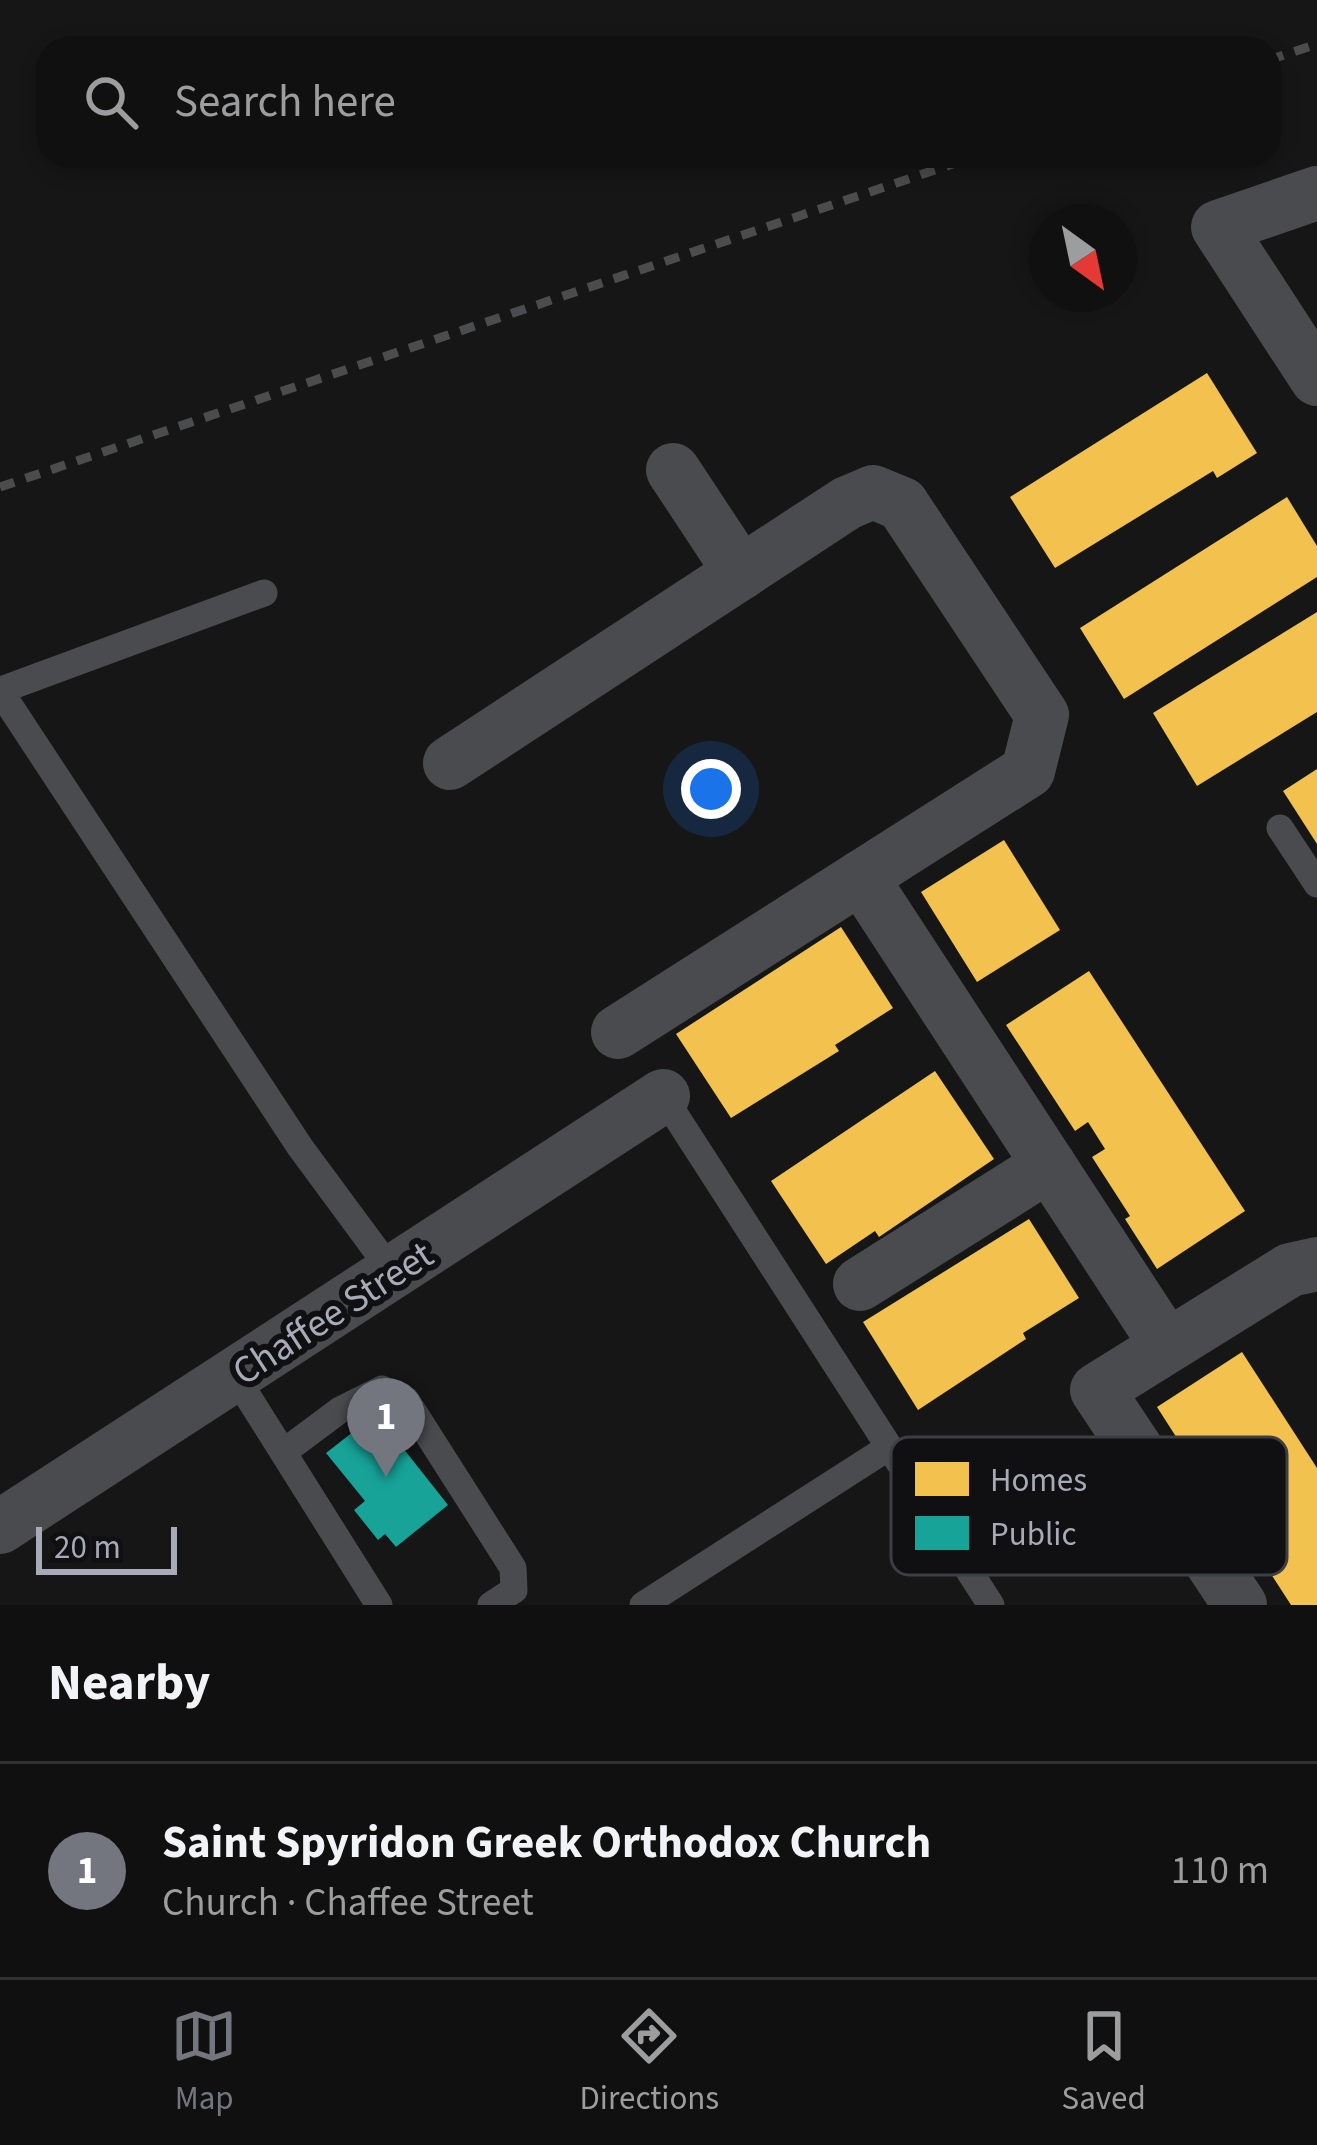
<!DOCTYPE html>
<meta charset="utf-8">
<style>
body{margin:0;font-family:"Source Sans 3",sans-serif;background:#191919;color:#f1f3f6}
.compass{position:absolute;left:1029px;top:204px;width:108px;height:108px;border-radius:50%;background:#101010;box-shadow:0 6px 18px #0003;rotate:147deg}
.scale{position:absolute;left:36px;bottom:30px;width:141px;box-sizing:border-box;padding-left:12px;border:6px solid #a7aab7;border-top:0;font-size:33px;line-height:42px;white-space:nowrap;color:#a7aab7;-webkit-text-stroke:9px #101012;paint-order:stroke}
.you{position:absolute;left:711px;top:789px;width:42px;height:42px;margin:-30px;border:9px solid #fff;border-radius:50%;background:#1a73e8;box-shadow:0 0 0 18px #1a73e833}
.badge{display:grid;place-items:center;width:78px;height:78px;border-radius:50%;background:#74767f;color:#fff;font-size:39px;font-weight:700}
.pin{position:absolute;translate:-50% -99px;filter:drop-shadow(0 3px 6px #0008)}
.pin::after{content:'';position:absolute;top:63px;width:42px;height:36px;background:inherit;clip-path:polygon(0 0,100% 0,50% 100%)}
.list{margin:0;padding:0;list-style:none}
h2{display:flex;justify-content:space-between;align-items:center;height:156px;margin:0;padding:0 48px;font-size:51px}
h2 small{font-size:39px;font-weight:400;color:#9c9d9f}
.list li{display:grid;grid-template-columns:78px 1fr auto;gap:36px;align-items:center;box-sizing:border-box;height:216px;padding:0 48px;border-top:3px solid #303030}
.list b{display:block;font-size:45px;white-space:nowrap}
.list p{margin:0;font-size:39px;white-space:nowrap;color:#9c9d9f}
.list em{font-size:39px;font-style:normal;color:#9c9d9f}
.icon{flex:none;width:66px;height:66px;fill:none;stroke:currentColor;stroke-width:2;stroke-linecap:round;stroke-linejoin:round}
.map{position:relative;flex:none;width:1317px;height:1605px;overflow:hidden}
.search{position:absolute;background:#101010;box-shadow:0 6px 18px #0003;left:36px;right:36px;top:36px;height:132px;display:flex;align-items:center;gap:30px;box-sizing:border-box;padding:0 42px;border-radius:36px;color:#9c9d9f;font-size:45px}
.sheet{height:372px;background:#101010}
nav{display:flex;justify-content:space-around;align-items:center;box-sizing:border-box;height:168px;border-top:3px solid #303030;background:#101010;font-size:33px;color:#9c9d9f}
nav a{display:grid;justify-items:center;gap:6px}
nav .on{color:#74767f}
.map>svg:first-child{display:block}
</style>
<div class="map">
<svg width="1317" height="1605" viewBox="0 0 1317 1605">
<rect width="100%" height="100%" fill="#161616"/>
<!-- homes -->
<g fill="#f2c14e">
<path d="M1207 373 1257 453 1217 478 1213 471 1055 568 1010 497Z"/>
<path d="M1287 497 1317 546V577L1124 699 1080 628Z"/>
<path d="M1317 612V712L1197 786 1153 713Z"/>
<path d="M1317 769V844L1283 791Z"/>
<path d="M1004 840 1060 930 977 982 921 892Z"/>
<path d="M841 927 893 1008 835 1045 839 1051 731 1118 676 1034Z"/>
<path d="M1089 971 1245 1211 1157 1269 1125 1219 1130 1216 1092 1157 1105 1149 1088 1122 1075 1131 1006 1025Z"/>
<path d="M935 1071 994 1159 879 1237 875 1231 826 1264 771 1181Z"/>
<path d="M1029 1219 1079 1298 1023 1333 1026 1339 918 1410 863 1322Z"/>
<path d="M1242 1352 1317 1468V1605H1291L1235 1518 1230 1521 1157 1407Z"/>
</g>
<!-- public -->
<path fill="#17a398" d="M376 1414 448 1505 396 1547 385 1534 378 1540 354 1510 365 1501 326 1453Z"/>
<g fill="none" stroke-linecap="round" stroke-linejoin="round">
<!-- lane -->
<g stroke="#4a4b4f" stroke-width="27">
<path d="M1 690 264 593"/>
<path d="M0 691 300 1147 393 1273"/>
<path d="M1280 828 1317 884"/>
<path d="M663 1096 991 1605"/>
<path d="M235 1376 379 1605"/>
<path d="M285 1451 340 1410 382 1389 406 1400 513 1568 514 1590 491 1605"/>
<path d="M643 1605 889 1447"/>
</g>
<!-- street -->
<g stroke="#4a4b4f" stroke-width="54">
<path d="M1317 193 1218 227 1317 379"/>
<path d="M673 470 741 573"/>
<path d="M450 763 847 503 873 492 902 504 1042 715 1028 771 618 1032"/>
<path d="M861 877 1167 1346"/>
<path d="M860 1284 1049 1165"/>
<path d="M0 1527 663 1096"/>
<path d="M1240 1605 1097 1390 1290 1270 1317 1264"/>
</g>
<!-- rail -->
<g stroke="#4a4c4e" stroke-width="9" stroke-dasharray="15 12" stroke-linecap="butt">
<path d="M1269 60 1317 44"/>
<path d="M0 487 976 156"/>
</g>
</g>
<g text-anchor="middle" stroke-width="12" stroke-linejoin="round" paint-order="stroke">
<!-- street labels -->
<g font-size="39" fill="#a7aab7" stroke="#101012">
<text transform="translate(332 1312) rotate(-33)" y="14">Chaffee Street</text>
</g>
</g>
<!-- legend -->
<rect x="891" y="1437" width="396" height="138" rx="18" fill="#101012" stroke="#3d3e44" stroke-width="3"/>
<rect x="915" y="1462" width="54" height="34" fill="#f2c14e"/>
<rect x="915" y="1516" width="54" height="34" fill="#17a398"/>
<g font-size="33" fill="#a7aab7">
<text x="990" y="1491">Homes</text>
<text x="990" y="1545">Public</text>
</g>
</svg>
<svg class="compass" viewBox="-18 -18 36 36"><path d="M0-13l5 13h-10z" fill="#e53935"/><path d="M0 13l5-13h-10z" fill="#9c9d9f"/></svg>
<div class="scale">20 m</div>
<div class="you"></div>
<div class="pin badge" style="left:386px;top:1477px">1</div>
<div class="search"><svg class="icon" aria-label="search" viewBox="0 0 24 24"><circle cx="10" cy="10" r="6"/><path d="M15 15l6 6"/></svg>Search here</div>
</div>
<section class="sheet">
<h2>Nearby<small></small></h2>
<ul class="list">
<li><span class="badge">1</span><div><b>Saint Spyridon Greek Orthodox Church</b><p>Church · Chaffee Street</p></div><em>110 m</em></li>
</ul>
</section>
<nav>
<a class="on"><svg class="icon" aria-label="map" viewBox="0 0 24 24"><path d="M3 6l6-2 6 2 6-2v14l-6 2-6-2-6 2zM9 4v14M15 6v14"/></svg>Map</a>
<a><svg class="icon" aria-label="directions" viewBox="0 0 24 24"><path d="M12 3l9 9-9 9-9-9zM9 14v-3h6M13 9l2 2-2 2"/></svg>Directions</a>
<a><svg class="icon" aria-label="saved" viewBox="0 0 24 24"><path d="M7 4h10v16l-5-4-5 4z"/></svg>Saved</a>
</nav>
